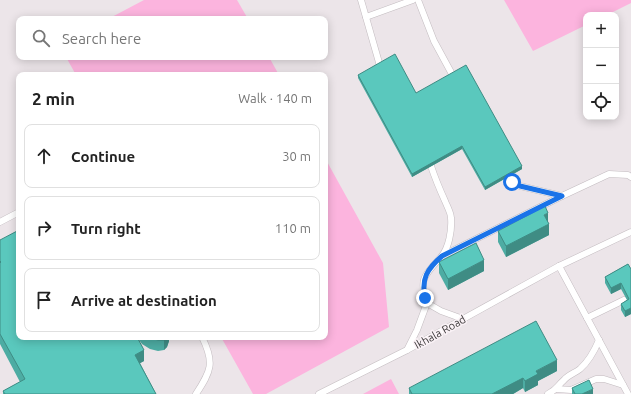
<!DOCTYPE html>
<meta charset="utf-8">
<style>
body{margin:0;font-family:Ubuntu,sans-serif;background:#f2f2f2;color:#222}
.controls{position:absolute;right:12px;top:12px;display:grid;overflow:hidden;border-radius:8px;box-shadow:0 2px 10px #0003}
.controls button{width:36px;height:36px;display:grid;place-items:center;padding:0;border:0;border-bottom:1px solid #e0e0e0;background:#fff;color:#222;font:20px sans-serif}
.stop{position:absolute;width:12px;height:12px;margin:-9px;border:3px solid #1a73e8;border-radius:50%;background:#fff}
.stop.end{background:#1a73e8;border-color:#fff;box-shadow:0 1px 4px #0008}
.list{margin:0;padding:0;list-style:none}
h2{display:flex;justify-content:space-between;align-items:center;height:52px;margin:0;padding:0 16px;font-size:17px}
h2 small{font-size:13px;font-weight:400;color:#767676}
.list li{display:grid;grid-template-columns:26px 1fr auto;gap:12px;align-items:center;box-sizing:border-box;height:64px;margin:0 8px 8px;padding:0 8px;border:1px solid #e0e0e0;border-radius:8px}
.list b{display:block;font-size:15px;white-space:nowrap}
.list em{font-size:13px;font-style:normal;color:#767676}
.icon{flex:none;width:22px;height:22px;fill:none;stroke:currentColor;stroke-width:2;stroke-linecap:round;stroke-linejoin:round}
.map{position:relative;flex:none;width:631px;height:394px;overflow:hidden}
.search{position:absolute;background:#fff;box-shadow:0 2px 10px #0003;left:16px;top:16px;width:312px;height:44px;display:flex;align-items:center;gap:10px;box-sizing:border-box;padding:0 14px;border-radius:8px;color:#767676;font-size:15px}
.panel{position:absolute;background:#fff;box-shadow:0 2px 10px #0003;left:16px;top:72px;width:312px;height:268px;border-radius:8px}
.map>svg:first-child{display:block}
</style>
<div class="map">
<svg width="631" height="394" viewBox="0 0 631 394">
<rect width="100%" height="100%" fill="#ece5e9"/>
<!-- green -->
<g fill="#fcb4de">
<path d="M144 0H237L248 19H108Z"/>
<path d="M504 0H631V3L607 15H586V25L533 51Z"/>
<path d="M66 57H269L279 75H76Z"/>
<path d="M325 158 383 263 389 327 266 394H253L221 337H325Z"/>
<path d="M391 379 399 394H363Z"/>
</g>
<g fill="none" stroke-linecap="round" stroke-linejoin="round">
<!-- lane casing -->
<g stroke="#c3bcc0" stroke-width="7">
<g id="lane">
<path d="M361 0 380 66"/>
<path d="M418 0 434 41 453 76"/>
<path d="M366 17 413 0"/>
<path d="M431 166C435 178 440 190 445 201 447 206 451 213 451 218 452 230 449 248 441 257 426 274 418 278 427 303L441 311 463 319"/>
<path d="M507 178 512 182 520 186 562 196 609 174 628 175 631 177"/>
<path d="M0 222 19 212"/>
<path d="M442 256 562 196"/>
<path d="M559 266 628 394"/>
<path d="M587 318 624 300"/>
<path d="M407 350 417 330 427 303"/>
<path d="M557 389 571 390 596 379H604L623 385"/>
<path d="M196 394C211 371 215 363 202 337"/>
<path d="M319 394 407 350 559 266 631 232"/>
<path d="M548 394C559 388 556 387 564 380 568 375 575 373 580 369 589 361 594 352 599 340"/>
</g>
</g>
<!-- lane -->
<use href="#lane" stroke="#fff" stroke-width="6"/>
</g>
<!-- wall -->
<g fill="#4daca3">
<path d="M358 75 416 93 522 169 485 190 462 149 412 177 358 78Z"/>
<path d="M548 223 549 235 506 257 498 242V231Z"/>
<path d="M0 240 19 337H169V341L167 347 164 350 158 351 150 349 142 344 139 340 144 361 140 363 156 394H3V391L20 382 0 344Z"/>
<path d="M439 262 484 271 448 290 439 273Z"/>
<path d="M628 264 631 314 625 317 621 310V304L627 300 621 289 611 294 605 283V277Z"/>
<path d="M557 371 538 381V385L525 392 523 388 513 394H409V388Z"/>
<path d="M572 388 593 394H572Z"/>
</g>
<!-- shaded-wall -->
<g fill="#3f8c84">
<path d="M462 146V149L412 177V174Z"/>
<path d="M522 166V169L485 190V187Z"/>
<path d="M548 213V223L544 215Z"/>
<path d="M549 224V235L506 257V246Z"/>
<path d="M484 260V271L448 290V279Z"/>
<path d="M621 283V289L611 294V288Z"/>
<path d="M631 308V314L625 317V311Z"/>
<path d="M166 337H169V341L167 347 164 350V340Z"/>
<path d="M144 350V361L135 366V355Z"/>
<path d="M557 360V371L538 381V385L525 392V381L536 371Z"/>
<path d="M523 378V388L513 394H492Z"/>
<path d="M593 389V394H582Z"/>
</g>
<!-- building -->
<g fill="#5ac8bd" stroke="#3f8c84">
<path d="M395 54 416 93 466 65 522 166 485 187 462 146 412 174 358 75Z"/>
<path d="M545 206 548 213 544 215 549 224 506 246 498 231Z"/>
<path d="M19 230V337H137L144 350 135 355 156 394H5L3 391 25 379 0 334V263L1 262 0 261V240Z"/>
<path d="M476 243 484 260 448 279 439 262Z"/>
<path d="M628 264 631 269V308L625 311 621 304 629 299 621 283 611 288 605 277Z"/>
<path d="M536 321 557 360 536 371 538 374 525 381 523 378 492 394H412L409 388Z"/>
<path d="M148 337H166L164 340H158L150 338Z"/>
<path d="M589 380 593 389 582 394H575L572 388Z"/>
</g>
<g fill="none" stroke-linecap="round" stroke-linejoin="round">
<!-- route -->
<path stroke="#1a73e8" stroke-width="5" d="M425 298C421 279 427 269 442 256L562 196 520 186 512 182"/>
</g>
<g text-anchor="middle" stroke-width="3" stroke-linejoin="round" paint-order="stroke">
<!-- street labels -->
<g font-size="11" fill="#3c393a" stroke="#faf2f6">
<text transform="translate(440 332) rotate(-29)" y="4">Ikhala Road</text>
</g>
</g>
</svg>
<div class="controls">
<button>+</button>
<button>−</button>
<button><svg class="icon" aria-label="locate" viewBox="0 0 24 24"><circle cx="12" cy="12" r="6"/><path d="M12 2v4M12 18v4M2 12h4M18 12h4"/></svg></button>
</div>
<div class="stop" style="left:512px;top:182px"></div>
<div class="stop end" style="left:425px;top:298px"></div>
<div class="search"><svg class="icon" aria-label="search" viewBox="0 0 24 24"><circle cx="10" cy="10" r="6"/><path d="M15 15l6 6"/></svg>Search here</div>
<section class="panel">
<h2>2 min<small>Walk · 140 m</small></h2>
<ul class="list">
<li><svg class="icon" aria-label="ahead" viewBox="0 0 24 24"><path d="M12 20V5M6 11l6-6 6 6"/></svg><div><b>Continue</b></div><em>30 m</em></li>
<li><svg class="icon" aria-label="right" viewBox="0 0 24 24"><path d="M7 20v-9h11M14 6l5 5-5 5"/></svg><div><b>Turn right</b></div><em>110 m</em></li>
<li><svg class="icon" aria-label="arrive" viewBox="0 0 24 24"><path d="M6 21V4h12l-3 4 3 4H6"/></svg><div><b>Arrive at destination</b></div></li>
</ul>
</section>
</div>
